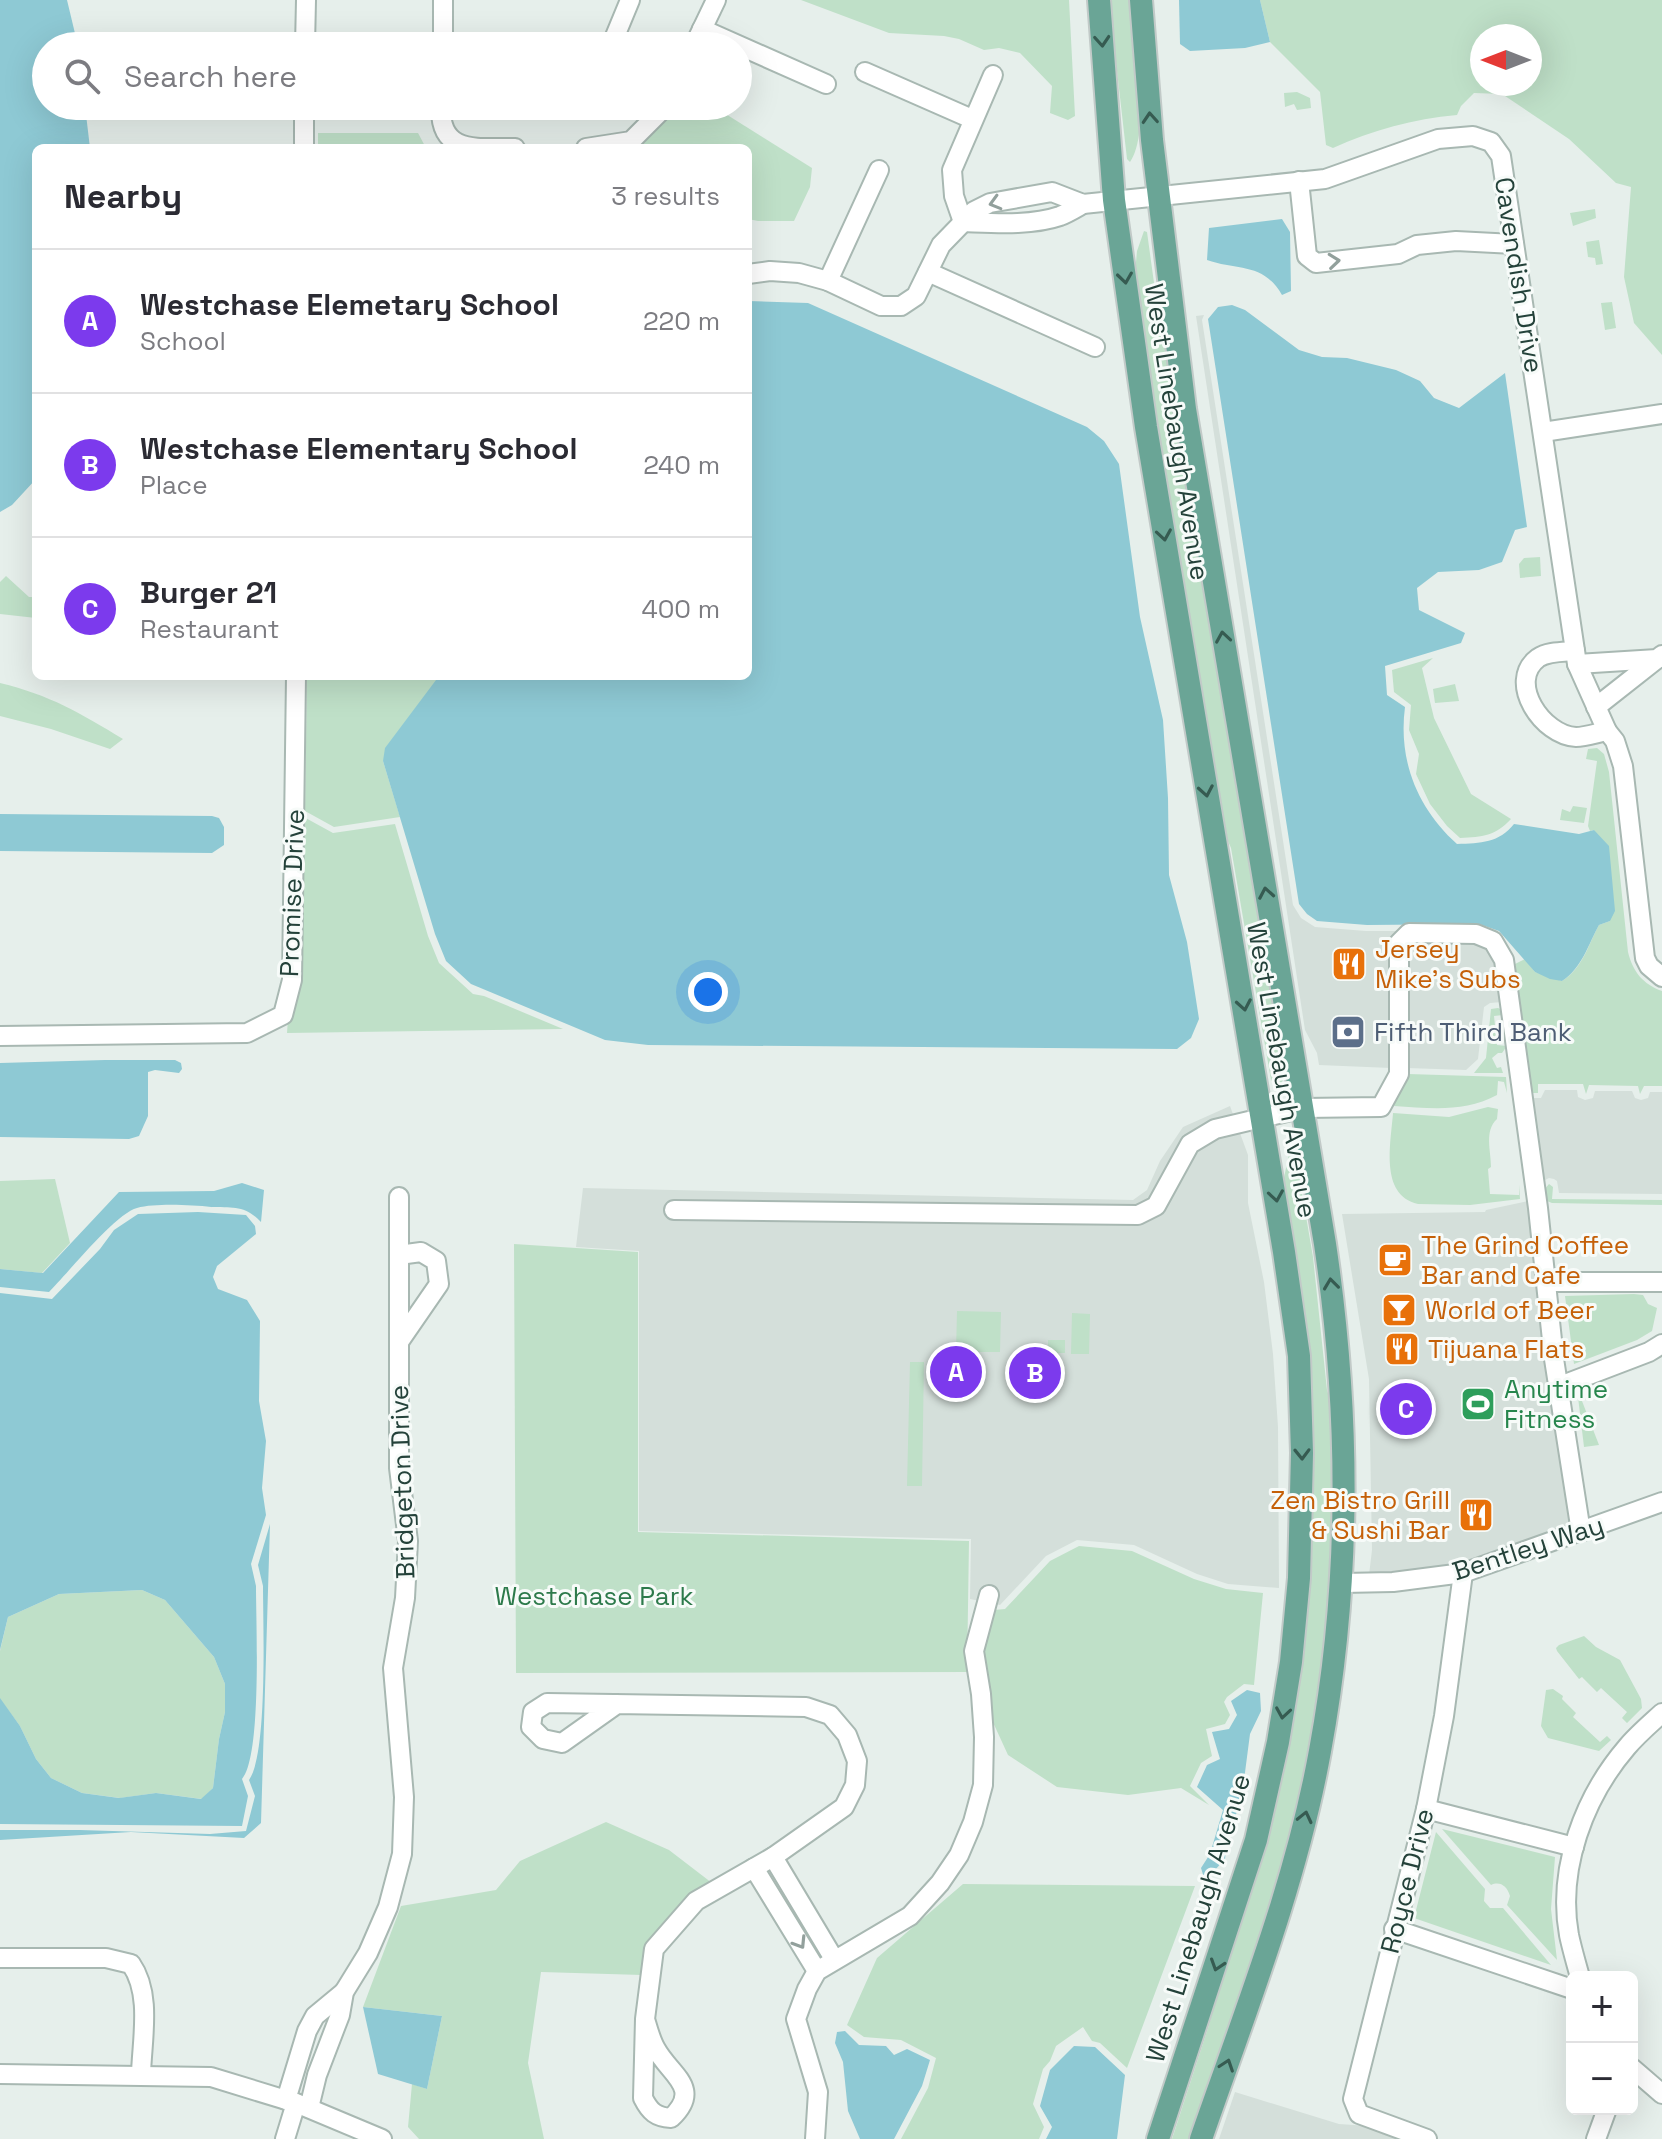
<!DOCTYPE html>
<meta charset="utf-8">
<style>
body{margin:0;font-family:"Space Grotesk",sans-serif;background:#f7f7f7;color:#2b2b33}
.controls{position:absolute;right:24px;bottom:24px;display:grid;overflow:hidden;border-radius:12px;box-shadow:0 8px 32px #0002}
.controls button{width:72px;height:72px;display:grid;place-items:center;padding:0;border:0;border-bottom:2px solid #e1e1e2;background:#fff;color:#2b2b33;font:40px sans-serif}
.compass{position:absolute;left:1470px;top:24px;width:72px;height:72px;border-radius:50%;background:#fff;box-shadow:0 8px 32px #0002;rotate:270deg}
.you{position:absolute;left:708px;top:992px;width:28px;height:28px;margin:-20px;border:6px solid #fff;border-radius:50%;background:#1a73e8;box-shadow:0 0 0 12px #1a73e833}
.badge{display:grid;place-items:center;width:52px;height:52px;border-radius:50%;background:#7c3aed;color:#fff;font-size:26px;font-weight:700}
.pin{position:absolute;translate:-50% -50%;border:4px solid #fff;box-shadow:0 2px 8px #0006}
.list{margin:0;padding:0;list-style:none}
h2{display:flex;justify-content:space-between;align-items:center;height:104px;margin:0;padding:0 32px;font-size:34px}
h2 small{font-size:26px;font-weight:400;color:#7c7c81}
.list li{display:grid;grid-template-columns:52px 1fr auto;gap:24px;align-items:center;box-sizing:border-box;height:144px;padding:0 32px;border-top:2px solid #e1e1e2}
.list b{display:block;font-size:30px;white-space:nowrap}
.list p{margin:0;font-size:26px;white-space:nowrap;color:#7c7c81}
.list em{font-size:26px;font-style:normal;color:#7c7c81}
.icon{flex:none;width:44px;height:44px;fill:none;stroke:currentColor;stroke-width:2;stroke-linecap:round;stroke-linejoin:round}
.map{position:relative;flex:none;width:1662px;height:2139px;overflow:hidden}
.search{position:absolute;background:#fff;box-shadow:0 8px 32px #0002;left:32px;top:32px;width:720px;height:88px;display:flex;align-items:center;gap:20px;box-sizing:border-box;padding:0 28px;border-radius:44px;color:#7c7c81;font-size:30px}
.panel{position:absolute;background:#fff;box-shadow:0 8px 32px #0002;left:32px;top:144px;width:720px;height:536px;border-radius:12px}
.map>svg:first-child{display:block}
</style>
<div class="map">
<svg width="1662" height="2139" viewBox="0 0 1662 2139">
<rect width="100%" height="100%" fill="#e6efeb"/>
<!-- built -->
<g fill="#d4dfda">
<path d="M1204 315 1202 320 1293 905 1301 918 1315 927 1366 931H1398L1391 943V1068L1319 1065 1317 1053 1305 1030 1196 316Z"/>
<path d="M1474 941 1488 947 1496 962 1502 1002 1490 1003 1484 1007 1478 1059 1466 1070 1407 1068 1409 942Z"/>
<path d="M1545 1090H1577L1578 1097 1585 1100 1593 1098 1595 1091H1632L1635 1098 1641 1100 1648 1098 1650 1092H1662V1194L1559 1193 1557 1181 1554 1179 1549 1178 1541 1182 1530 1098H1541Z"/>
<path d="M1230 1106 1248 1155V1203L1264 1282 1273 1354 1278 1427 1279 1588 1228 1584 1197 1574 1134 1545 1077 1540 1046 1556 1000 1605 970 1599 971 1539 639 1531V1251L576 1247 583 1188 1133 1200 1147 1190 1160 1161 1183 1127Z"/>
<path d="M1528 1201 1572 1528 1461 1566 1369 1575 1372 1550 1369 1379 1342 1214 1485 1212 1486 1210Z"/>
<path d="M1235 2092 1339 2124 1368 2126 1405 2139H1219Z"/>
</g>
<!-- green -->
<g fill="#bfe0c8" fill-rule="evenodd">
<path d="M801 0H1069L1075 116 1068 120 1050 113 1052 86 1020 53 999 48 984 50 959 39 944 36 889 33Z"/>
<path d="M1109 0H1133C1135 38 1151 134 1130 162L1127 159Z"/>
<path d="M1260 0H1662V355L1634 323 1624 277 1631 187 1616 183 1569 139 1502 94 1474 93 1461 106 1457 115C1413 119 1373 130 1333 148L1326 145 1320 92 1270 42ZM1482 36H1530V84H1482Z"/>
<path d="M1297 92 1310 98 1311 108 1297 110 1294 104 1285 107 1284 93Z"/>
<path d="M653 106H713L812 168 810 187 794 221H758L748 219V148H640L635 138Z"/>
<path d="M318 133H418L426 148H318Z"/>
<path d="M1595 209 1596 218 1573 226 1570 213Z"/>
<path d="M1144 231 1147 232 1158 312 1174 397 1285 1051 1283 1080 1280 1085H1275L1271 1080 1231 848 1218 818 1176 572 1135 273 1137 251Z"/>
<path d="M1599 240 1603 264 1596 265 1595 258 1588 257 1586 242Z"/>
<path d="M1612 302 1616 328 1605 330 1601 303Z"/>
<path d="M1540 557 1541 576 1520 578 1519 564 1524 558Z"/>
<path d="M6 576 29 597H36V618L0 614V582Z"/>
<path d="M1433 658 1422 668 1434 718 1471 794 1511 819C1495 836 1483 837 1460 838L1447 826 1430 804 1416 774 1419 754 1409 730 1411 705 1394 692 1392 670Z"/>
<path d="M307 676H440L383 761 400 817 334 827 305 811Z"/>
<path d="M0 683C50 695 80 713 123 739L110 749 51 729 0 716Z"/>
<path d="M1455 684 1459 701 1435 703 1433 689Z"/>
<path d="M1597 748 1604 754 1609 772 1628 952C1633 972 1643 984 1662 991V1086H1644L1640 1094 1638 1086 1589 1085 1586 1094 1583 1084H1538V1093H1533L1530 1087 1515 964 1525 959 1535 972 1562 981C1583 968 1588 945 1599 925L1610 921 1594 830 1590 831 1588 826 1597 761 1586 759 1588 749Z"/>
<path d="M1573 806 1587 808 1584 823 1560 820 1562 809 1570 812Z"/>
<path d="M302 816 333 833 395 824 428 936 439 963 473 994 484 996 563 1029 287 1033Z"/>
<path d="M1498 1008 1504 1011 1503 1015 1494 1016 1497 1045 1507 1046 1502 1053H1498L1492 1058 1497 1068 1501 1067 1503 1073H1474L1486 1058 1491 1009Z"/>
<path d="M1408 1074 1506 1077 1507 1093 1504 1082 1498 1081 1497 1095C1464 1113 1429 1108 1394 1106L1401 1084Z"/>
<path d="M1488 1107 1498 1109 1497 1119C1484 1131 1491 1150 1491 1167L1488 1169 1490 1194 1519 1195V1185L1520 1199 1470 1205 1418 1204C1379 1195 1391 1142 1393 1113L1449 1117Z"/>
<path d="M1290 1149 1296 1158 1313 1257 1327 1390 1337 1423 1328 1655 1288 1857 1194 2139H1172L1209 2025 1223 1971 1305 1598 1281 1192Z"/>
<path d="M55 1179 70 1243 42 1273 0 1269V1181Z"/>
<path d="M1549 1184 1553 1187 1552 1199 1662 1200V1205L1552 1203 1547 1201 1544 1190Z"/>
<path d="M514 1244 638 1252V1532L969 1541 967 1672 516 1673Z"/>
<path d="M1634 1294 1643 1295 1648 1304 1657 1308 1652 1331 1637 1340 1574 1364 1565 1296Z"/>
<path d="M957 1311 1001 1312 1000 1352H956Z"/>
<path d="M1072 1313 1090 1314 1089 1354H1071Z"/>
<path d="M1048 1340H1065V1353H1055V1359H1048Z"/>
<path d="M910 1362H924L922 1486H907Z"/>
<path d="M1586 1394 1588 1398 1582 1401 1599 1445 1584 1447 1578 1397Z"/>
<path d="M1079 1546 1132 1551 1194 1579 1226 1589 1263 1593 1254 1685 1244 1684 1227 1697 1224 1702 1230 1715 1225 1724 1206 1729 1212 1756 1201 1763 1190 1786 1209 1805 1181 1788 1128 1795 1057 1787 1008 1755 991 1718 982 1652 994 1610 1005 1609 1050 1561Z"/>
<path d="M142 1590 165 1600 214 1657 225 1684V1712L219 1739 213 1788 202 1799 156 1793 120 1798 82 1793 51 1778 36 1759 20 1726 0 1699V1651L8 1617 59 1594Z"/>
<path d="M1584 1636 1596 1647 1620 1660 1641 1699 1642 1708 1627 1723 1622 1718 1627 1712 1601 1688 1597 1692 1582 1677 1579 1679 1557 1651 1556 1648 1559 1645Z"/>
<path d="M1553 1689 1563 1696 1562 1699 1576 1713 1573 1717 1600 1742 1607 1736 1611 1740 1599 1751 1548 1738 1541 1726 1546 1690Z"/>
<path d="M606 1822 669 1850 712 1883 642 1975 541 1972 528 2063 544 2139H419L408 2127 412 2084 427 2089 442 2016 363 2007 401 1906 496 1890 520 1861Z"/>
<path d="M1442 1829 1555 1857 1551 1909 1557 1960 1507 1905 1510 1896C1507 1886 1500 1881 1491 1885Z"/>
<path d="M1436 1832 1485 1889 1484 1901 1490 1908H1503L1551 1965 1414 1918Z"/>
<path d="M963 1884 1195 1886 1127 2068 1100 2043 1092 2041 1083 2027 1056 2046 1050 2061 1043 2069 1033 2104 1044 2127 1039 2139H901L928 2088 936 2058 901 2040 864 2037 847 2025 877 1958Z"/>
</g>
<!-- water -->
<g fill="#8ec9d4">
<path d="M0 0H67L78 46H46V106H85L90 148H36V479L12 505 0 512Z"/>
<path d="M1179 0H1260L1270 42 1245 48 1190 51 1180 44Z"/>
<path d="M1282 219 1290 232 1291 291 1282 295C1263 262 1238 271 1207 260L1209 228Z"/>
<path d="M748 301 808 303 1087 427 1104 441 1119 464 1140 617 1163 720 1168 798 1169 875 1187 942 1199 1019 1191 1038 1177 1049 648 1045 605 1040 471 984 446 961 435 934 383 761 385 748 439 676H748Z"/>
<path d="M1232 305 1245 310 1299 350 1322 357 1347 358 1396 370 1420 381 1434 398 1459 408 1505 373 1527 527 1515 530 1502 562 1479 570 1438 572 1417 588 1419 610 1465 633 1461 643 1385 666 1387 695 1405 707C1398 760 1417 808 1457 844 1481 843 1499 843 1514 824L1579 834 1594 830 1609 846 1615 911 1610 921 1599 925C1588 945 1582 968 1562 981L1550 979 1535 972 1499 931 1479 924 1367 925 1317 921 1307 914 1299 904 1208 319 1218 307Z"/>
<path d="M0 814 212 816 219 818 224 827V845L212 853 0 851Z"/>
<path d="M105 1060H175L181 1063 182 1069 179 1073 155 1070 148 1072V1116L139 1136 129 1139 0 1137V1063Z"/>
<path d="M242 1183 264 1190 261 1222C245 1205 233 1208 211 1207 191 1205 156 1203 137 1208 116 1213 67 1274 49 1292L0 1287V1269L43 1273 119 1192 214 1191Z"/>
<path d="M198 1212 246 1215 255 1226 256 1234 217 1266 213 1277 218 1289 247 1300 260 1321 259 1401 266 1441 262 1488 266 1515 251 1564 256 1586C256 1622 262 1756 242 1779L248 1796 242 1826 0 1824V1698L20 1726 36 1759 51 1778 82 1793 119 1798 156 1793 201 1799 213 1788 219 1739 225 1712V1684L214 1657 165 1600 142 1590 59 1594 8 1617 0 1650V1293L52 1299 100 1249 114 1230 138 1214Z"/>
<path d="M270 1524 261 1823 244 1838 131 1832 0 1840V1830H80L210 1834 246 1831 255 1796 249 1780C268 1754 263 1624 263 1586L258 1565Z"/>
<path d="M1247 1690 1260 1693 1261 1711 1250 1734 1241 1803 1228 1832 1225 1859 1205 1881 1201 1868 1210 1854 1223 1810 1197 1787 1207 1765 1220 1759 1212 1732 1229 1729 1237 1715 1231 1701Z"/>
<path d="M363 2007 442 2016 427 2089 378 2074Z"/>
<path d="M845 2031 859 2045 886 2046 894 2055 907 2049 930 2060 922 2086 894 2139H860L848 2111 843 2062 835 2043 837 2032Z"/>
<path d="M1074 2046 1095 2047 1125 2075 1117 2139H1046L1052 2127 1040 2106 1050 2070Z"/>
</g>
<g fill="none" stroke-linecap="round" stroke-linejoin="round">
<!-- minor casing -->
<g stroke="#a8b8b2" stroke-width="22">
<g id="minor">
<path d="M702 29 826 84"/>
<path d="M305 46 306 0"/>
<path d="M443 46V0"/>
<path d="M611 46 630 0"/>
<path d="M694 46 716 0"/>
<path d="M865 72 972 119"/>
<path d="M441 106C439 156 479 147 515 148"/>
<path d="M304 148V106"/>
<path d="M586 148 631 141 666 106"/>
<path d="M1299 181 1307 256 1316 263 1398 254 1417 245 1456 241 1514 244"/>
<path d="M963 222 954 196 952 170 993 75"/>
<path d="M963 222C993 223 1031 226 1060 216 1068 213 1076 208 1083 204"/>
<path d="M928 272 1095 347"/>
<path d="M748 274 770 271 799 273 828 281 881 306H901L916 296 941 245 974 211 990 203 1052 192 1083 204 1325 179 1438 139 1473 136 1491 142 1501 156 1577 664 1607 731 1615 741 1623 766 1645 958 1649 966 1662 977"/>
<path d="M828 281 879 170"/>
<path d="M1543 432 1662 414"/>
<path d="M1575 651C1564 652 1548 651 1538 658 1506 682 1543 736 1576 737 1585 737 1597 733 1607 731"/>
<path d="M1577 664 1657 659 1662 655"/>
<path d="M1596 707 1657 659"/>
<path d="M0 1036 247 1033 283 1015 292 980 296 676"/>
<path d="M674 1210 1138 1215 1156 1206 1190 1144 1215 1129 1304 1108 1381 1107 1399 1074V943L1409 933 1476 934 1493 941 1504 960 1538 1208 1554 1359 1581 1532"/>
<path d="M1547 1282H1662"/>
<path d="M399 1342 439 1284 436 1261 421 1252 399 1255"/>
<path d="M1560 1386 1649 1352 1662 1344"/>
<path d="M1343 1583 1393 1582 1463 1573 1662 1502"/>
<path d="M617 1704 562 1743 543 1739 531 1727 533 1712 547 1703 806 1707 830 1715 847 1735 857 1761 855 1785 844 1807 773 1857 696 1901 654 1949 645 2019 643 2098C650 2112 656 2117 671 2118 703 2088 670 2075 656 2049 651 2041 648 2029 645 2019"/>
<path d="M1426 1809 1574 1847"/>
<path d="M773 1857 834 1959"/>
<path d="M754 1868 817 1971"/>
<path d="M1394 1929 1572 1989"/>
<path d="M0 1958H106L131 1964C152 1994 142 2039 141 2074"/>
<path d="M1580 1977C1576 1963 1572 1949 1569 1935 1557 1869 1584 1797 1627 1747 1637 1735 1650 1724 1662 1713"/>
<path d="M1632 2068 1662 2094"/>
<path d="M0 2074 211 2077 296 2103 382 2139"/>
<path d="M286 2100 307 2031 315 2016 344 1992"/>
<path d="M309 2108 317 2075 340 2015 344 1992 368 1953 388 1907 402 1854 404 1797 393 1668 405 1598 408 1541 399 1468V1197"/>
<path d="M285 2139 296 2103"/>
<path d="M815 2139 818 2092 796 2019 807 1989 817 1971 910 1916 940 1883 959 1855 973 1822 983 1785 984 1737 981 1694 974 1651 989 1595"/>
<path d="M1427 2139 1359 2114 1353 2099 1426 1809 1444 1716 1463 1573"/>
<path d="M1596 2139 1607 2109"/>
</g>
</g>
<!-- major casing -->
<g stroke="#c2cac8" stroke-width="26">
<g id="major">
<path d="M1099 0 1114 200 1146 427 1284 1252 1299 1356 1302 1453 1299 1578 1291 1662 1278 1742 1256 1840 1158 2139"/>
<path d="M1141 0 1152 140 1185 409 1325 1244C1350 1412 1351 1583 1320 1751 1296 1884 1245 2012 1201 2139"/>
</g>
</g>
<!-- minor -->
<use href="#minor" stroke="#fff" stroke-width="18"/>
<!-- major -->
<use href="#major" stroke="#6aa596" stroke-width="22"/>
</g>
<!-- one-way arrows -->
<defs><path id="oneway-chevron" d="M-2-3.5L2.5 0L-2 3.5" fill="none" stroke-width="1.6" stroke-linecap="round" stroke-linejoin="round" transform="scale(2)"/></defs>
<g stroke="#365b51">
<use href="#oneway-chevron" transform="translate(1102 41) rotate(86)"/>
<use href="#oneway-chevron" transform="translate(1150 118) rotate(-94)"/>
<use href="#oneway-chevron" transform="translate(1125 278) rotate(82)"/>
<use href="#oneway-chevron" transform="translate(1164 535) rotate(81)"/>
<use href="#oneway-chevron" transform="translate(1223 637) rotate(-99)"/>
<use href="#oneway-chevron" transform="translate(1206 791) rotate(80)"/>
<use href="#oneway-chevron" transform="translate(1266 893) rotate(-100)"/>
<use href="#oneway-chevron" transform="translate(1244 1005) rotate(80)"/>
<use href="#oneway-chevron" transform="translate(1276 1196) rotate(81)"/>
<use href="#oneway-chevron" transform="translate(1331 1284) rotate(-97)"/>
<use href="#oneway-chevron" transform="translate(1302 1454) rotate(89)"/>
<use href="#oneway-chevron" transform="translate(1283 1713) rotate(99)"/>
<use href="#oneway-chevron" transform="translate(1305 1817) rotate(-77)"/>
<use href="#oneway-chevron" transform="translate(1217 1965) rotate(108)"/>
<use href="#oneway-chevron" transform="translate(1227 2065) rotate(-71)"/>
</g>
<g stroke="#92a09c">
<use href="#oneway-chevron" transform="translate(995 203) rotate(164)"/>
<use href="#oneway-chevron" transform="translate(1334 261) rotate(-6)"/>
<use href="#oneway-chevron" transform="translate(800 1943) rotate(58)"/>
</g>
<!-- icons -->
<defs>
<g id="restaurant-square" transform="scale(1.8)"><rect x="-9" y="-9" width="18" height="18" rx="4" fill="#e8710a" stroke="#f7fbf9"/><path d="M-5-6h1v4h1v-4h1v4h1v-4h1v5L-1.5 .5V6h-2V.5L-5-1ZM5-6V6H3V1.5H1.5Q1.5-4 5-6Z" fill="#fff"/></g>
<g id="bank-square" transform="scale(1.8)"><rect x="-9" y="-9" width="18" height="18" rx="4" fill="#5c6f8a" stroke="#f7fbf9"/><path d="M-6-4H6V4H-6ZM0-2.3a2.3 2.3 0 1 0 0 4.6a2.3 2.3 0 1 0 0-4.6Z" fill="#fff"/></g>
<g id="cafe-square" transform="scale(1.8)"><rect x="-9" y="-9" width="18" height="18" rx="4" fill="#e8710a" stroke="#f7fbf9"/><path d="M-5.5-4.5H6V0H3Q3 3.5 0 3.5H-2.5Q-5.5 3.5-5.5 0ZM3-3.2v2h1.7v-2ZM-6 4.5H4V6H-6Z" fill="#fff"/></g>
<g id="bar-square" transform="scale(1.8)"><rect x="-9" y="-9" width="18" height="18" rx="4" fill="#e8710a" stroke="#f7fbf9"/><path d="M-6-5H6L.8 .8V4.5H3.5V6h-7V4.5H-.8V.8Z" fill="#fff"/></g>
<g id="stadium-square" transform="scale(1.8)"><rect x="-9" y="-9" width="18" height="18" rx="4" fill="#2e9e5b" stroke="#f7fbf9"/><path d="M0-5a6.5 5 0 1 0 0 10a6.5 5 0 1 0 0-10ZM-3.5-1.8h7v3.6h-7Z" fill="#fff"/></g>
</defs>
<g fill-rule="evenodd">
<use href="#restaurant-square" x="1349" y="964"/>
<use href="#bank-square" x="1348" y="1032"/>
<use href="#cafe-square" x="1395" y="1260"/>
<use href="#bar-square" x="1399" y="1310"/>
<use href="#restaurant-square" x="1402" y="1349"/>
<use href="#stadium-square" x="1478" y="1404"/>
<use href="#restaurant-square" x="1476" y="1515"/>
</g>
<g text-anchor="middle" stroke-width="6" stroke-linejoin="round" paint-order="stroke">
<!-- street labels -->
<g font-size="26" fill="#24423a" stroke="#f7fbf9">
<text transform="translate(1519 275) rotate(81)" y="9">Cavendish Drive</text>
<text transform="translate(1177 432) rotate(81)" y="9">West Linebaugh Avenue</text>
<text transform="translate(292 893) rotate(-88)" y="9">Promise Drive</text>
<text transform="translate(1282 1070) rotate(80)" y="9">West Linebaugh Avenue</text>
<text transform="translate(402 1482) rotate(-92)" y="9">Bridgeton Drive</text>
<text transform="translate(1528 1548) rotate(-18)" y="9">Bentley Way</text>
<text transform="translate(1407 1881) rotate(-76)" y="9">Royce Drive</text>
<text transform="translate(1198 1918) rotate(-73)" y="9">West Linebaugh Avenue</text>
</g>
<!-- food labels -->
<g font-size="26" fill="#c56008" stroke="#f7fbf9" text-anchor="start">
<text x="1375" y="958">Jersey<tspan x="1375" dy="30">Mike's Subs</tspan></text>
<text x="1421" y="1254">The Grind Coffee<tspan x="1421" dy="30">Bar and Cafe</tspan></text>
<text x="1425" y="1319">World of Beer</text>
<text x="1428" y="1358">Tijuana Flats</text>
<text x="1450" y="1509" text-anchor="end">Zen Bistro Grill<tspan x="1450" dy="30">&amp; Sushi Bar</tspan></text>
</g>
<!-- service labels -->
<g font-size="26" fill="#4e5e75" stroke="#f7fbf9" text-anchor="start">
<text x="1374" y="1041">Fifth Third Bank</text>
</g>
<!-- leisure labels -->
<g font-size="26" fill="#27864d" stroke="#f7fbf9" text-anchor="start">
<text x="1504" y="1398">Anytime<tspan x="1504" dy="30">Fitness</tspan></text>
</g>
<!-- park labels -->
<g font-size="26" fill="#2d7a4b" stroke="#f7fbf9">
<text x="594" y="1605">Westchase Park</text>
</g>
</g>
</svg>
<div class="controls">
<button>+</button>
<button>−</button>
</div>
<svg class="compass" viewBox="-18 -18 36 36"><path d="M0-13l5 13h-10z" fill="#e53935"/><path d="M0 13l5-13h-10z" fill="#7c7c81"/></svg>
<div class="you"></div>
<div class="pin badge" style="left:956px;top:1372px">A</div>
<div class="pin badge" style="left:1035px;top:1373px">B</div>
<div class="pin badge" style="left:1406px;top:1409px">C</div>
<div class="search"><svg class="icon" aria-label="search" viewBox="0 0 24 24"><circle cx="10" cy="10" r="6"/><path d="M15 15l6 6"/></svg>Search here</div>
<section class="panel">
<h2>Nearby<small>3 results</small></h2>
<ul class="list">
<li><span class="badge">A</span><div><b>Westchase Elemetary School</b><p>School</p></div><em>220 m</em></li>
<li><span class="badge">B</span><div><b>Westchase Elementary School</b><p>Place</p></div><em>240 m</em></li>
<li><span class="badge">C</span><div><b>Burger 21</b><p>Restaurant</p></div><em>400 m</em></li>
</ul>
</section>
</div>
